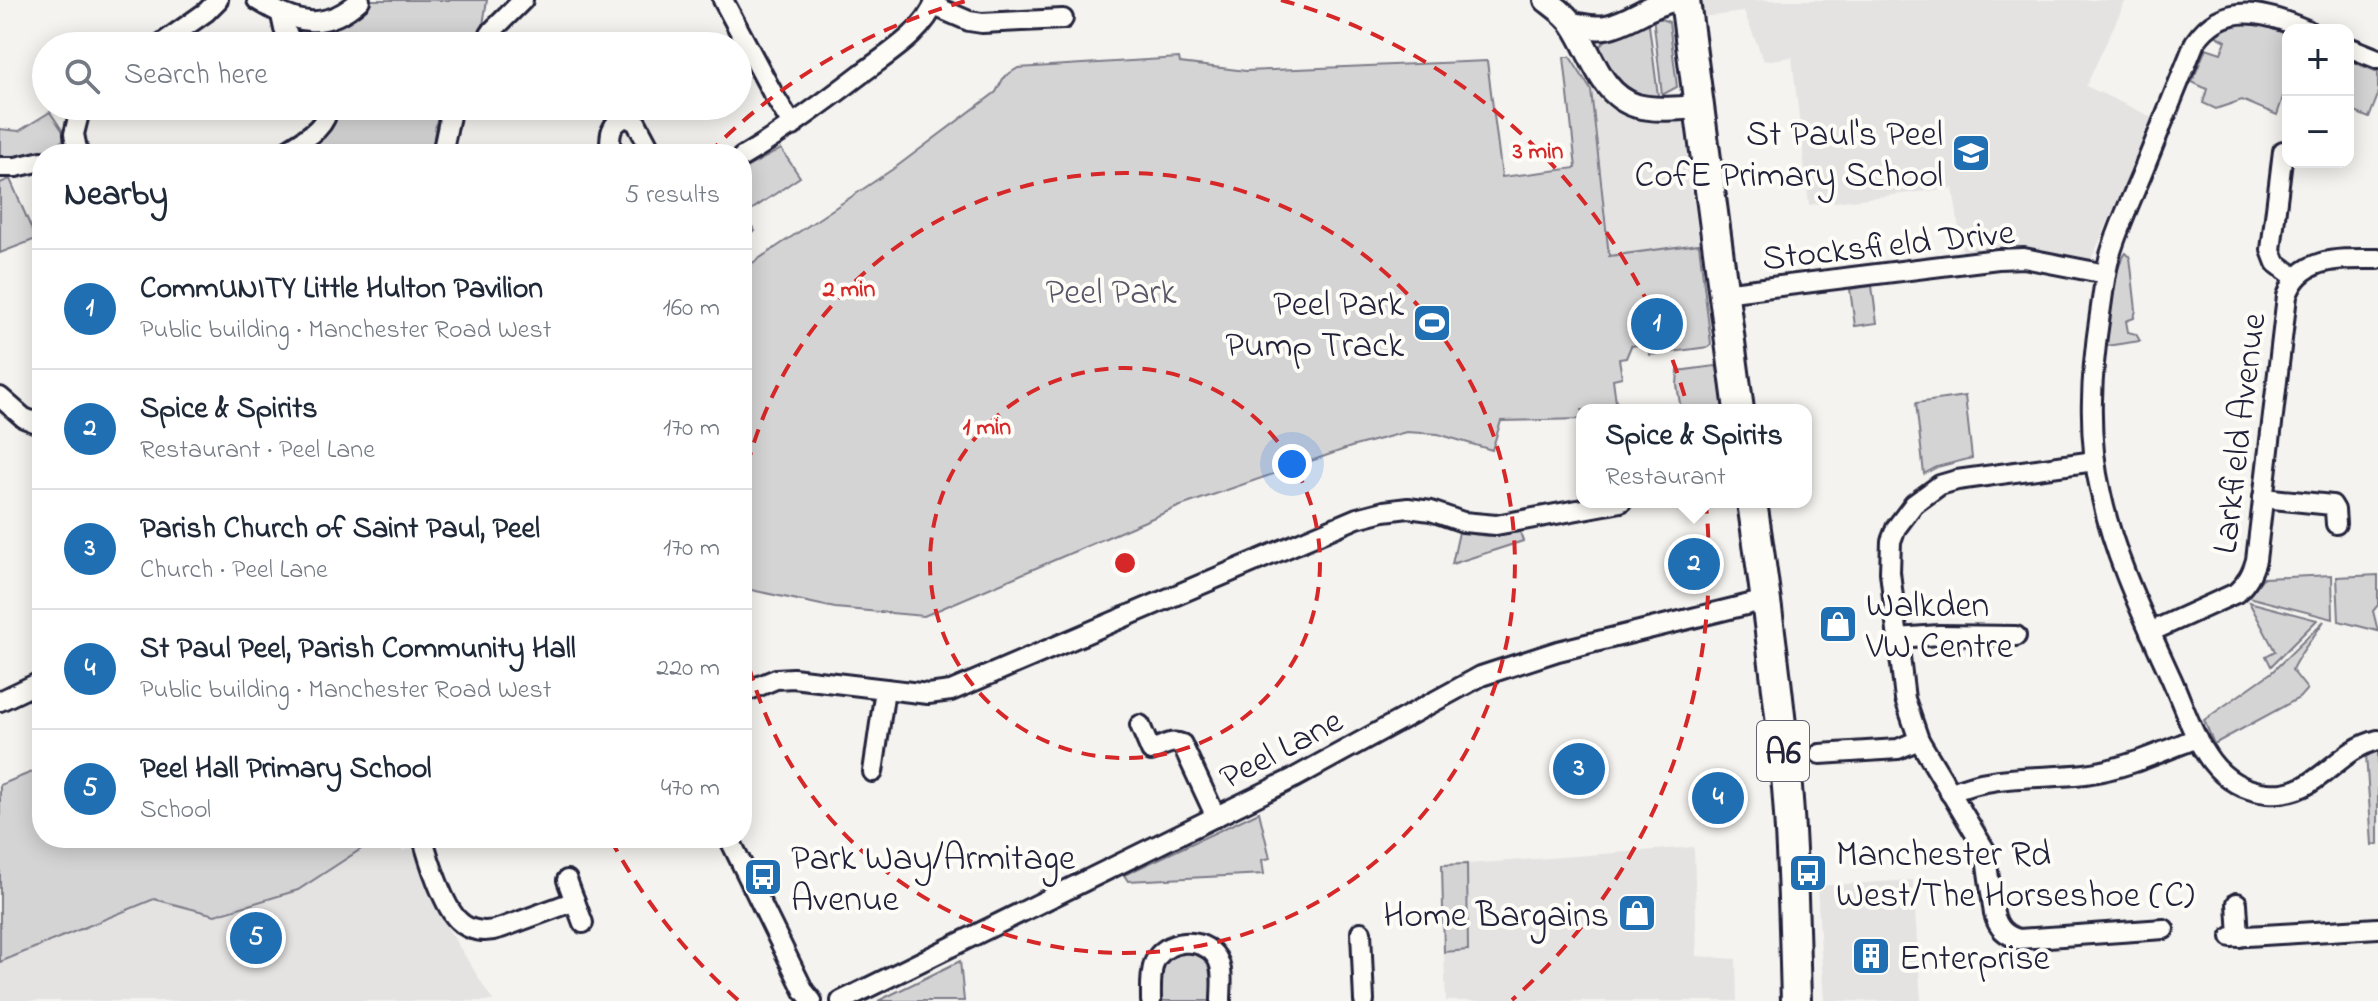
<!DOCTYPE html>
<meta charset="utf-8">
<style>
body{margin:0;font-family:"Indie Flower",sans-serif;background:#f2f2f3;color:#1f2937}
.controls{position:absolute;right:24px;top:24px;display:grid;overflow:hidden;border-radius:16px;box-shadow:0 4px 20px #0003}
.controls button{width:72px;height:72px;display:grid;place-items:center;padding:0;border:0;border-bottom:2px solid #e0e1e3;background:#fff;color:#1f2937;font:40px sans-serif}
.you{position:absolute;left:1292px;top:464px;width:28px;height:28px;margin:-20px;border:6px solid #fff;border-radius:50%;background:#1a73e8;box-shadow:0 0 0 12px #1a73e833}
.badge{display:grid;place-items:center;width:52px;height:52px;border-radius:50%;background:#1f6fb2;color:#fff;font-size:26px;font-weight:700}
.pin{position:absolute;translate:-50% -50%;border:4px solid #fff;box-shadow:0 2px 8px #0006}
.popup{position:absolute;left:1576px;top:404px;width:236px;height:104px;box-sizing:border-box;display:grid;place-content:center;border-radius:16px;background:#fff;filter:drop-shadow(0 2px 6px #0005);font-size:26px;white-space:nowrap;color:#747a83}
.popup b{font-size:30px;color:#1f2937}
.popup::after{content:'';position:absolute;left:50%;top:100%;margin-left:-16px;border:16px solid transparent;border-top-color:#fff}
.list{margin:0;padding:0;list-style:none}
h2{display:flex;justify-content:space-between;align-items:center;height:104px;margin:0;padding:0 32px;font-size:34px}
h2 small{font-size:26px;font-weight:400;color:#747a83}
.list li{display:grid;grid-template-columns:52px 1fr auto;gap:24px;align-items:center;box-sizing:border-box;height:120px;padding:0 32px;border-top:2px solid #e0e1e3}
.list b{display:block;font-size:30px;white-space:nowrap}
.list p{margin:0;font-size:26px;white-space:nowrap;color:#747a83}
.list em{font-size:26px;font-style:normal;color:#747a83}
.icon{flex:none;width:44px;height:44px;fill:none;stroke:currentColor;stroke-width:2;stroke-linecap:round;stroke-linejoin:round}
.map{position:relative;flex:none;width:2378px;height:1001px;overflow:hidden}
.search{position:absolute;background:#fff;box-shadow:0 4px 20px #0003;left:32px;top:32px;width:720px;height:88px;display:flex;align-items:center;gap:20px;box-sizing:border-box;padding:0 28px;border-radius:44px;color:#747a83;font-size:30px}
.panel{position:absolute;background:#fff;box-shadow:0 4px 20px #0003;left:32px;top:144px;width:720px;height:704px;border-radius:32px}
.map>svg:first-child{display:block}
</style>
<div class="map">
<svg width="2378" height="1001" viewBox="0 0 2378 1001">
<rect width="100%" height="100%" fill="#f4f3ef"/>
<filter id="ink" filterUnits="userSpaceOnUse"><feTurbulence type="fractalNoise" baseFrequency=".0125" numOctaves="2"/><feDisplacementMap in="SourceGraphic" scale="16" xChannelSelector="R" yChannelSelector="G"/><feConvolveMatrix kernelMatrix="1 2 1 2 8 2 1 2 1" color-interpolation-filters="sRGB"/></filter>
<g filter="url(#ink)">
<!-- built -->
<g fill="#e4e3e2">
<path d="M1700 0H2126L2086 86 2154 118 2091 260 2031 251 1963 256 1953 188 1809 205 1792 57 1764 61 1744 12 1702 17Z"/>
<path d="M1591 90 1608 107 1629 117 1683 118 1699 244 1609 256Z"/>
<path d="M378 838H392L403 851 411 848 415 853 436 909 493 1001H0V962L154 899 215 915 298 890Z"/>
<path d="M1694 847 1697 956 1736 959 1737 1001H1446L1444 952 1468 949 1467 864Z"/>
<path d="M1913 880 1921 1001H1824L1817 886Z"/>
</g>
<!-- green -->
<g fill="#d5d4d5" stroke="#7c7b88" stroke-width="2">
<path d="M371 0H487L483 25 469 46H304L298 35 300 30 357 13Z"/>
<path d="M1653 16 1669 22 1677 87 1662 95Z"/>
<path d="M1648 17 1658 96C1622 96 1610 79 1599 47L1611 35Z"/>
<path d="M2254 21 2288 35V82L2277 115 2242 100 2216 109 2203 103 2207 89 2192 82 2206 48 2221 53 2226 41 2213 34 2224 25Z"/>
<path d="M1564 57H1570L1591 90 1609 256 1699 244 1711 344 1708 347 1650 355 1645 344 1631 346 1626 358 1619 359 1622 377 1613 379 1617 410H1582V419L1501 421 1492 450 1438 434 1406 432 1351 447 1178 507 924 616 835 608 742 588V270L896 167 996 92 1004 77 1018 68 1179 58 1180 63 1246 71 1487 61 1502 177 1576 168Z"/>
<path d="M2348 60 2378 72V95L2369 118 2348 109Z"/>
<path d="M339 106H441L436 124 432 154H294C313 141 338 131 339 106Z"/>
<path d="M50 112 64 133 63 140 59 143 62 146 42 155 0 160V129L19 131Z"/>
<path d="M781 149 800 177 744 215 755 231 742 235V170Z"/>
<path d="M10 179 36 239 0 253V183Z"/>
<path d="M2126 253 2130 257 2136 310 2134 318 2126 321 2128 332 2136 334 2140 341 2106 346C2109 321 2112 270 2126 253Z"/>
<path d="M1872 286 1877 323 1855 326 1850 289Z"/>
<path d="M1715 366 1717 367 1724 410H1681L1677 385 1678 371Z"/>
<path d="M1965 396 1972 458 1937 467 1924 474 1916 403Z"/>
<path d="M1459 532 1487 536 1520 532 1523 541 1452 564Z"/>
<path d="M2332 575 2333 619 2248 597 2263 578Z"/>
<path d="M2378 575V605L2373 611 2378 631 2339 621 2337 577Z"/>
<path d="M2249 602 2317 620 2271 666 2266 656 2275 651Z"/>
<path d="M2324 621C2316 634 2295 659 2292 670L2307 689 2299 698 2214 744 2204 720 2272 672Z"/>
<path d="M2378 750V844L2372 845 2366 754Z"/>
<path d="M42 768V838H378L298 890 215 915 154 899 0 962V785Z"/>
<path d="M1259 812 1270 858 1262 860 1264 874 1128 881 1124 875Z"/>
<path d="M1467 864 1468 950 1444 952 1442 865Z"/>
<path d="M1192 950C1217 964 1214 975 1215 1001H1158L1161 963 1175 952Z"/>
<path d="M960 961 964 1001H878Z"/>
</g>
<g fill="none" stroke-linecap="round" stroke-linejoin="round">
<!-- minor casing -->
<g stroke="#22223b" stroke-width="24">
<g id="minor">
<path d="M257 0C294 23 324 33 360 0"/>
<path d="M723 0 772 92 793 126"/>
<path d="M934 6 969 21 982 23 1063 19"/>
<path d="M281 15 284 29 295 46"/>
<path d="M2307 30C2265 12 2224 0 2195 42 2177 86 2159 131 2141 176 2130 202 2118 228 2110 255 2105 274 2103 294 2100 314 2091 374 2087 435 2101 494 2115 560 2145 620 2172 680 2193 728 2207 787 2267 793 2318 798 2333 751 2378 740"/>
<path d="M158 46 206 12 218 0"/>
<path d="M482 46 493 30 523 0"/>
<path d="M2348 47 2378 59"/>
<path d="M2283 151 2271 250 2276 263 2296 278"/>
<path d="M78 154 74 134 81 106"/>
<path d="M282 154C299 141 327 131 328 106"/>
<path d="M442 154 452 106"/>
<path d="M610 154C610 136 608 125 626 117L636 122 653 154"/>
<path d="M742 157C784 132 822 104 861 74 887 54 924 33 936 0"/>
<path d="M0 167H16L42 161"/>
<path d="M1723 293 1998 259 2024 258 2106 274"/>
<path d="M0 397 24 418 42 425"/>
<path d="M2263 498 2332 505 2335 510 2336 524"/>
<path d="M2150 632 2236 593C2247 583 2252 574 2256 560L2287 296C2300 255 2343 259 2378 259"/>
<path d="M1898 638 1939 635 2016 636"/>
<path d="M742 693 776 679 793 678 928 694 951 691 1357 518 1384 511 1408 508 1431 511 1463 522 1496 525 1621 502"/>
<path d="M0 701 42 681"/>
<path d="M1140 725 1151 751C1160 747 1172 739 1182 744L1216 817"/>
<path d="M1919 740 1905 699 1890 572 1891 541 1896 528 1914 504 1940 485 1957 480 2095 461"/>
<path d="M1820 754 1898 749 1919 740 1985 850 1994 914C1998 928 2005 935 2019 939L2164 929"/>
<path d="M873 772 885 689"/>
<path d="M1950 793C1991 774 2041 779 2085 774 2124 769 2161 752 2197 738"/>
<path d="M423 838C428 858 444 908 459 921 470 932 487 933 501 928L575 901"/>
<path d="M729 838 804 991 812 1001"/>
<path d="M567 880 583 923"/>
<path d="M2237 903 2239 937"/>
<path d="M1361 932 1364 1001"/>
<path d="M2231 937 2378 928"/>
<path d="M841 1001 1294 778 1481 676 1558 651 1766 600"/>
<path d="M1151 1001C1151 989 1150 975 1154 963 1164 939 1203 935 1217 958 1224 970 1221 987 1221 1001"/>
</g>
</g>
<!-- tertiary casing -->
<g stroke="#22223b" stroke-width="28">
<g id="tertiary">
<path d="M1546 0C1555 7 1567 15 1573 25 1592 53 1600 95 1637 106 1657 111 1679 108 1699 107"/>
<path d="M1573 24C1584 26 1595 29 1606 27 1629 23 1648 5 1673 0"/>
</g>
</g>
<!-- primary casing -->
<g stroke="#22223b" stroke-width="34">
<g id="primary">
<path d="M1685 0 1739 410"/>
<path d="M1752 502C1766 597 1779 692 1787 787 1793 858 1794 930 1796 1001"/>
</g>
</g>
<!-- minor -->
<use href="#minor" stroke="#fdfcf7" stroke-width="18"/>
<!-- tertiary -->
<use href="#tertiary" stroke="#fdfcf7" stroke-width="22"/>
<!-- primary -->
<use href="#primary" stroke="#fdfcf7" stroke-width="28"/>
</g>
</g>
<!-- distance rings -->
<g fill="none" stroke="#d62828" stroke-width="4" stroke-dasharray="14 10">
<circle cx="1125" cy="563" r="195"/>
<path d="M742 489A390 390 0 1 1 742 637"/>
<path d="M738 1000A584 584 0 0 1 612 842M708 154A584 584 0 0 1 969 0M1281 0A584 584 0 0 1 1512 1000"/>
</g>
<!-- icons -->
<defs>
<g id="school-square" transform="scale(2)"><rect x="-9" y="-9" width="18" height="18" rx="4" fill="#1f6fb2" stroke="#fdfcf7"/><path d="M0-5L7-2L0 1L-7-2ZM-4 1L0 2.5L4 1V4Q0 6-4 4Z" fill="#fff"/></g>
<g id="stadium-square" transform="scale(2)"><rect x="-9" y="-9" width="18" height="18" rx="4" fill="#1f6fb2" stroke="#fdfcf7"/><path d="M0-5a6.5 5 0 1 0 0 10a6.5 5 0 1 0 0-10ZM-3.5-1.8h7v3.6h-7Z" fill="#fff"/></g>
<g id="shop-square" transform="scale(2)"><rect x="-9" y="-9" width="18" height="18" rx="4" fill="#1f6fb2" stroke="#fdfcf7"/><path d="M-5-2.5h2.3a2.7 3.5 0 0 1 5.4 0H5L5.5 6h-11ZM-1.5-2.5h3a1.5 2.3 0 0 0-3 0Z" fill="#fff"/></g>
<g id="bus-square" transform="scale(2)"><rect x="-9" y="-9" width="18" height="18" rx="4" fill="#1f6fb2" stroke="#fdfcf7"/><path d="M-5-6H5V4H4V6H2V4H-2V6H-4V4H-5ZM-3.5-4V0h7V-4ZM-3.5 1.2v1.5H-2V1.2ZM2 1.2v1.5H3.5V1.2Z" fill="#fff"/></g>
<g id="building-square" transform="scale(2)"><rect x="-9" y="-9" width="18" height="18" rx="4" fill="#1f6fb2" stroke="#fdfcf7"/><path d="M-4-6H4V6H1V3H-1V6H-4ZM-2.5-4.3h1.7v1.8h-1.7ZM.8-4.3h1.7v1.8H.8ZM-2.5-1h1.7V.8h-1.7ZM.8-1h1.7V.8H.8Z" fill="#fff"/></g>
</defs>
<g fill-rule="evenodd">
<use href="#school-square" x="1971" y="153"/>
<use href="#stadium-square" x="1432" y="323"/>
<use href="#shop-square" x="1838" y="624"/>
<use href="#bus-square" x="1808" y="873"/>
<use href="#bus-square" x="763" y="877"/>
<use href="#shop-square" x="1637" y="913"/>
<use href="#building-square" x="1871" y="956"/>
</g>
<g text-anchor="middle" stroke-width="8" stroke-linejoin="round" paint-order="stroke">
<!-- shield labels -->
<rect fill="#fdfcf7" stroke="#646373" stroke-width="2" x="1757" y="721" width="52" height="60" rx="6"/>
<g font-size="34" font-weight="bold" fill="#22223b">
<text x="1783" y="763">A6</text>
</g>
<!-- poi labels -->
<g font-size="36" fill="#22223b" stroke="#fdfcf7" text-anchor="start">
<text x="1943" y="145" text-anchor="end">St Paul's Peel<tspan x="1943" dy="41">CofE Primary School</tspan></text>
<text x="1404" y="315" text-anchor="end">Peel Park<tspan x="1404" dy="41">Pump Track</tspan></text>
<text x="1866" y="616">Walkden<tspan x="1866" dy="41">VW Centre</tspan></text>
<text x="1836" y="865">Manchester Rd<tspan x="1836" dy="41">West/The Horseshoe (C)</tspan></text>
<text x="791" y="869">Park Way/Armitage<tspan x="791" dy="41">Avenue</tspan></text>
<text x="1609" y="926" text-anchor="end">Home Bargains</text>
<text x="1899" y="969">Enterprise</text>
</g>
<!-- street labels -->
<g font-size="36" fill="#22223b" stroke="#fdfcf7">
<text transform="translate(1888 243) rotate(-6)" y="13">Stocksfield Drive</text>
<text transform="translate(2237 433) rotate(-83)" y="13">Larkfield Avenue</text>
<text transform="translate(1280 747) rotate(-28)" y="13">Peel Lane</text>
</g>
<!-- park labels -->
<g font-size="36" fill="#585769" stroke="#fdfcf7">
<text x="1111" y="303">Peel Park</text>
</g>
</g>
<circle cx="1125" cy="563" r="12" fill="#d62828" stroke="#fdfcf7" stroke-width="4"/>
<g font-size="24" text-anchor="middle" font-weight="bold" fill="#d62828" stroke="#fdfcf7" stroke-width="8" stroke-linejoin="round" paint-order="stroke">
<text x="1538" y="158">3 min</text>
<text x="849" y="296">2 min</text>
<text x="987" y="434">1 min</text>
</g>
</svg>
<div class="controls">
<button>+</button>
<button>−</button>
</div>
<div class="you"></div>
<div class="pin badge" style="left:1657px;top:324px">1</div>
<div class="pin badge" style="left:1694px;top:564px">2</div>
<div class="popup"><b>Spice &amp; Spirits</b>Restaurant</div>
<div class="pin badge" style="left:1579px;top:769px">3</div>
<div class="pin badge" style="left:1718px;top:798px">4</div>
<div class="pin badge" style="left:256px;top:938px">5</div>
<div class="search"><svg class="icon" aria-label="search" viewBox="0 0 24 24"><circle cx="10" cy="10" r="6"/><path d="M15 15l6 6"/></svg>Search here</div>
<section class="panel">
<h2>Nearby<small>5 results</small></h2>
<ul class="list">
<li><span class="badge">1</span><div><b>CommUNITY Little Hulton Pavilion</b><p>Public building · Manchester Road West</p></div><em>160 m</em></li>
<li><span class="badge">2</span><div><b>Spice &amp; Spirits</b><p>Restaurant · Peel Lane</p></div><em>170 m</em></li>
<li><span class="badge">3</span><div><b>Parish Church of Saint Paul, Peel</b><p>Church · Peel Lane</p></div><em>170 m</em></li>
<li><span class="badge">4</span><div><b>St Paul Peel, Parish Community Hall</b><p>Public building · Manchester Road West</p></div><em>220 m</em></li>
<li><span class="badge">5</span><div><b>Peel Hall Primary School</b><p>School</p></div><em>470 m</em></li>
</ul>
</section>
</div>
